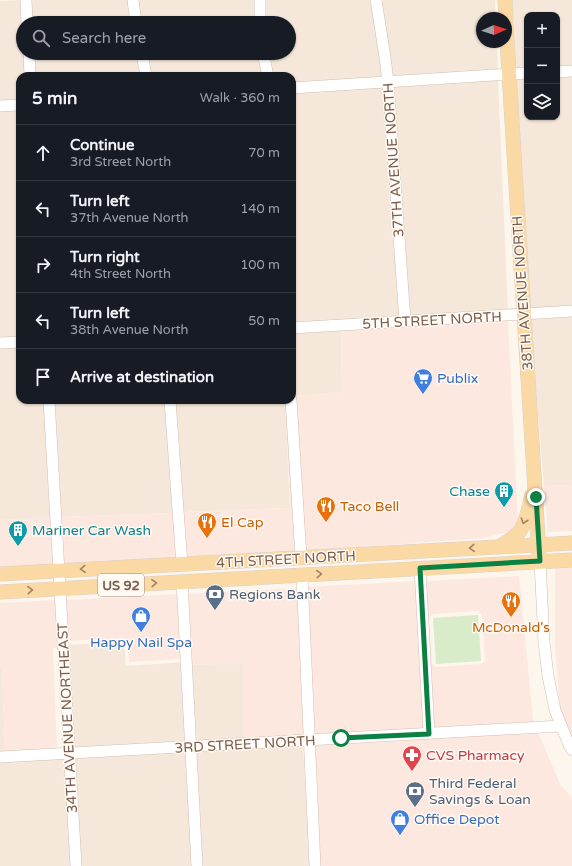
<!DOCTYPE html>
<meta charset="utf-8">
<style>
body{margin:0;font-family:"Varela Round",sans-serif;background:#20242c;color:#f1f3f6}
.controls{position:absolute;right:12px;top:12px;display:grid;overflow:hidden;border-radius:8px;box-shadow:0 1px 3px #0004}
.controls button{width:36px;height:36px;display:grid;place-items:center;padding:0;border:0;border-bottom:1px solid #363941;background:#171b24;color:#f1f3f6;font:20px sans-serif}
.compass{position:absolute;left:476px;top:12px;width:36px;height:36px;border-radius:50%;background:#171b24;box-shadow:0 1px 3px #0004;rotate:87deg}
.stop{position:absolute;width:12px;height:12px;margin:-9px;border:3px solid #0b8043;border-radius:50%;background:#fff}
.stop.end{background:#0b8043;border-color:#fff;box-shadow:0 1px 4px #0008}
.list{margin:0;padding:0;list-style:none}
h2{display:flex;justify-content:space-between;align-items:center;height:52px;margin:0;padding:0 16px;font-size:17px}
h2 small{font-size:13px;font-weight:400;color:#9ea1a6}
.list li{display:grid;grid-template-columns:26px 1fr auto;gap:12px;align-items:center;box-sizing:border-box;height:56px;padding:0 16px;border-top:1px solid #363941}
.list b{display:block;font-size:15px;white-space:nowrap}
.list p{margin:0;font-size:13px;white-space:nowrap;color:#9ea1a6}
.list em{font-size:13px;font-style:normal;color:#9ea1a6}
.icon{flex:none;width:22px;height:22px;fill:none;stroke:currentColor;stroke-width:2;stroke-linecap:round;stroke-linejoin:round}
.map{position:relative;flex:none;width:572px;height:866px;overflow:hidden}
.search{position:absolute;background:#171b24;box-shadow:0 1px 3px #0004;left:16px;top:16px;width:280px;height:44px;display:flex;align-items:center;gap:10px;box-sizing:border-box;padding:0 14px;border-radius:22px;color:#9ea1a6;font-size:15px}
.panel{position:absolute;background:#171b24;box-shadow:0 1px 3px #0004;left:16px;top:72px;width:280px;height:332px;border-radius:12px}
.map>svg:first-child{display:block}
</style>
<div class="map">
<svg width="572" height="866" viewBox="0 0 572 866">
<rect width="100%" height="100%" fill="#fdf6ec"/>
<!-- residential -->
<g fill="#f5e8da">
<path d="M21 0 23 53H24L25 76H20V101L0 102V1Z"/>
<path d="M30 0H129L132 23H32Z"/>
<path d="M138 0H255L256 23H141Z"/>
<path d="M265 0H371L383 78 292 84V76H273L268 53H289V23H265Z"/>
<path d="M380 0H495L496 18H482V42H497L498 71 392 78Z"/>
<path d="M510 0H572V67L557 68V15H527V69L514 70Z"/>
<path d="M33 53H137L141 76H35Z"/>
<path d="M147 53H259L264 76H151Z"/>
<path d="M572 75V307L530 310 515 78 527 77V117H557V76Z"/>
<path d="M498 79 508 312 409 317 393 86Z"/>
<path d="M384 86 400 318 292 324V92Z"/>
<path d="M20 109V338L0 339V110Z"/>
<path d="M572 315V485L544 486 530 318Z"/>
<path d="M508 320 341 329 342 392 295 396 292 352V332Z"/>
<path d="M20 346V400H45L51 518 0 520V347Z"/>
<path d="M54 400H166L173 513 60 517Z"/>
<path d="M175 400H285L290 508 183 512Z"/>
<path d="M124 642 126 666 186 662 191 746 69 753 63 645Z"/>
<path d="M243 663 302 734V736L195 742 191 665Z"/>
<path d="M0 668H2L5 752 0 753Z"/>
<path d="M303 746 310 866H201L195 752Z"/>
<path d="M186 752 193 866H80L74 758Z"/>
<path d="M65 757 73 866H0V761Z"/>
</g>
<!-- commercial -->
<g fill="#fde8e0" fill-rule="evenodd">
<path d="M508 320 518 524 515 530 485 538 305 551 295 396 342 392 341 329Z"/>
<path d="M285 400H286L296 552 186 560 183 512 290 508Z"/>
<path d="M572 485V531L548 532 544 486Z"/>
<path d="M173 513 177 561 64 566 60 517Z"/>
<path d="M51 518 54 567 0 570V520Z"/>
<path d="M555 566H572V737L568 729 560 708 555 645Z"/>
<path d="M519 576 533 719 535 724 434 729 425 581ZM478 611 482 615 485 661 481 664 436 667 432 664 429 618 433 614Z"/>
<path d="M416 581 424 730 314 736 307 587Z"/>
<path d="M298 588 305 736H302V734L243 738V664L191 665 187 594Z"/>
<path d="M178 594 182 659 129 662 128 642 124 638 67 641 65 600Z"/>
<path d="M56 600 58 648H53L57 750 5 752 2 668H0V603Z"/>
<path d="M538 732 560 784 572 798V866H320L315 744Z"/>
</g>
<!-- green -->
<path fill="#d8ecc9" d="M478 615 481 661 436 664 433 618Z"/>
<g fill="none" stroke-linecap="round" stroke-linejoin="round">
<!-- minor casing -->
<g stroke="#d1beb0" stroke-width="12">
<g id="minor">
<path d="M26 0 27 23"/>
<path d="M133 0 136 23"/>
<path d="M260 0V23"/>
<path d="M376 0 385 57 388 82 405 321"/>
<path d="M29 53 30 76"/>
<path d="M142 53 146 76"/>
<path d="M263 53 268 76"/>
<path d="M557 72 572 71"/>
<path d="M292 88 527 73"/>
<path d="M0 106 20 105"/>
<path d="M292 328 572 311"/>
<path d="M0 343 20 342"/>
<path d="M49 400 76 866"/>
<path d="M170 400 182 565"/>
<path d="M291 400 301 557"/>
<path d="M540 561 544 642 548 676 555 710 569 745 572 750"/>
<path d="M420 569 429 733"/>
<path d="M302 575 315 866"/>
<path d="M182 581 197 866"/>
<path d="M0 757 561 726"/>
</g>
</g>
<!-- major casing -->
<g stroke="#dad1cd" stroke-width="15">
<g id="major">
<path d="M505 0 506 18"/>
<path d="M506 25 524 315 539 553"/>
<path d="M499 547C506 542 515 538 520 531 527 521 529 506 532 495"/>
<path d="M0 574 572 543"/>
<path d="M0 592 572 560"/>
</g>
</g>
<!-- minor -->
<use href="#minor" stroke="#fff" stroke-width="11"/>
<!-- major -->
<use href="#major" stroke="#fbd9a5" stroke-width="14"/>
</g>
<!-- one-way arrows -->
<defs><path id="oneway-chevron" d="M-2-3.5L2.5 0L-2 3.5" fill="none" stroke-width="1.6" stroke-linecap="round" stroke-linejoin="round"/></defs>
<g stroke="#a18267">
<use href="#oneway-chevron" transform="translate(524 521) rotate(109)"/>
<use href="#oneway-chevron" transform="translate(472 548) rotate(177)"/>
<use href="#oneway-chevron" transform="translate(83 569) rotate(177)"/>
<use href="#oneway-chevron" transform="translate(319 574) rotate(-3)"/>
<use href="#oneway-chevron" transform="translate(154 583) rotate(-3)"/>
<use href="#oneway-chevron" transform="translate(30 590) rotate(-3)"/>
</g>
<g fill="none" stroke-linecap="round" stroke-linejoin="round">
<!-- route -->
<path stroke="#0b8043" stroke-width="5" d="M341 738 429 734 420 568 540 561 536 497"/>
</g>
<!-- icons -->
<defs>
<g id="supermarket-pin" transform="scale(1)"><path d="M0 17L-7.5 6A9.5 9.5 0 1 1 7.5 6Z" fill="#3f7fe0" stroke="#fffaf3"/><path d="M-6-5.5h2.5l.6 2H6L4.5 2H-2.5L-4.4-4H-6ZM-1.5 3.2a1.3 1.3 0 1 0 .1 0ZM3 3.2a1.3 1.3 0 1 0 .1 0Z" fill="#fff"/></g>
<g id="building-pin" transform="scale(1)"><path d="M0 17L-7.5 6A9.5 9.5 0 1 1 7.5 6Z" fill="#0f9aa8" stroke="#fffaf3"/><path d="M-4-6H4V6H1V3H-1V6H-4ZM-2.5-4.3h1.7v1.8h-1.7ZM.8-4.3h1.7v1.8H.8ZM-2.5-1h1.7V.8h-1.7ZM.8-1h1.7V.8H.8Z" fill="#fff"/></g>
<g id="restaurant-pin" transform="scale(1)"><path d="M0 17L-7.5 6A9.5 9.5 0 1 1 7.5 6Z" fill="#e8710a" stroke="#fffaf3"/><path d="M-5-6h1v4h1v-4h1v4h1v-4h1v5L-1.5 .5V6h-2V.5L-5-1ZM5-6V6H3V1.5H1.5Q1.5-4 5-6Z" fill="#fff"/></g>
<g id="bank-pin" transform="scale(1)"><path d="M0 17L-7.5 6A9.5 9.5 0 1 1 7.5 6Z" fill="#5c6f8a" stroke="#fffaf3"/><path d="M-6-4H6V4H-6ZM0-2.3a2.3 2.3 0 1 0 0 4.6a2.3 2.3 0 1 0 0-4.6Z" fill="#fff"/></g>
<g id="shop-pin" transform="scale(1)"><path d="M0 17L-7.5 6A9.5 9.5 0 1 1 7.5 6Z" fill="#3f7fe0" stroke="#fffaf3"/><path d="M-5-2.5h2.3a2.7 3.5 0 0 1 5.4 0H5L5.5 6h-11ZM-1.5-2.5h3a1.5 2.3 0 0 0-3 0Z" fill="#fff"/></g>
<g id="pharmacy-pin" transform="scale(1)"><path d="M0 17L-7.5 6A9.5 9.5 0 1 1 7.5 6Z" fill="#e0444e" stroke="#fffaf3"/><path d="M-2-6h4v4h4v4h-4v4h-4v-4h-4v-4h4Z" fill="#fff"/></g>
</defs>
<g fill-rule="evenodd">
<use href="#supermarket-pin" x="423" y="378"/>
<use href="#building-pin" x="504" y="491"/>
<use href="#restaurant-pin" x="326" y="506"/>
<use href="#restaurant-pin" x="207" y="522"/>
<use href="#building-pin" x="18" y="530"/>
<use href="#bank-pin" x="215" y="594"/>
<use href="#restaurant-pin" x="511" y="601"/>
<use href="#shop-pin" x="141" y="616"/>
<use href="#pharmacy-pin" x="412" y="755"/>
<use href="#bank-pin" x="415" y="791"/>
<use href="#shop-pin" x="400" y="819"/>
</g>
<g text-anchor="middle" stroke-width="3" stroke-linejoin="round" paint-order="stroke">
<!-- shield labels -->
<rect fill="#fffaf3" stroke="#a28b7f" stroke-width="1" x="98" y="574" width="46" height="22" rx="3"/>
<g font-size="13" font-weight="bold" fill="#7a5c4d">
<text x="121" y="590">US 92</text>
</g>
<!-- street labels -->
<g font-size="14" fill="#7a5c4d" stroke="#fffaf3">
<text transform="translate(393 160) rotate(-94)" y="5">37TH AVENUE NORTH</text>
<text transform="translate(522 293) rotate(-94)" y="5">38TH AVENUE NORTH</text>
<text transform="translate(432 320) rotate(-3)" y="5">5TH STREET NORTH</text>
<text transform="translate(286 559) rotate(-3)" y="5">4TH STREET NORTH</text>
<text transform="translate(67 718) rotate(-93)" y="5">34TH AVENUE NORTHEAST</text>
<text transform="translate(245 744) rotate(-3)" y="5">3RD STREET NORTH</text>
</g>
<!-- shop labels -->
<g font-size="14" fill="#366cbe" stroke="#fffaf3" text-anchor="start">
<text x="437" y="383">Publix</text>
<text x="141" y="647" text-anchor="middle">Happy Nail Spa</text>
<text x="414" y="824">Office Depot</text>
</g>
<!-- culture labels -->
<g font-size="14" fill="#0d838f" stroke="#fffaf3" text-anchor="end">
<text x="490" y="496">Chase</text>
<text x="32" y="535" text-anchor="start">Mariner Car Wash</text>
</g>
<!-- food labels -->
<g font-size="14" fill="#c56008" stroke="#fffaf3" text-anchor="start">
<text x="340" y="511">Taco Bell</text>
<text x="221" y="527">El Cap</text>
<text x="511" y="632" text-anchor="middle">McDonald's</text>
</g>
<!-- service labels -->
<g font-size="14" fill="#4e5e75" stroke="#fffaf3" text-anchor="start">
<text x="229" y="599">Regions Bank</text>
<text x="429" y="788">Third Federal<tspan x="429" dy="16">Savings &amp; Loan</tspan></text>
</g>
<!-- health labels -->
<g font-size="14" fill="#be3a42" stroke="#fffaf3" text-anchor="start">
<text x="426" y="760">CVS Pharmacy</text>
</g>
</g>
</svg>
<div class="controls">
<button>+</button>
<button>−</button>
<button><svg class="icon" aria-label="layers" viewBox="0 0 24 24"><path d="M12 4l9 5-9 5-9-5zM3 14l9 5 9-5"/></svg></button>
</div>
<svg class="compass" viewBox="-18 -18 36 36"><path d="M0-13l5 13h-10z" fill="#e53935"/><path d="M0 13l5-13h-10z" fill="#9ea1a6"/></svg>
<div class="stop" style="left:341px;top:738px"></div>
<div class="stop end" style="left:536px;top:497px"></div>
<div class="search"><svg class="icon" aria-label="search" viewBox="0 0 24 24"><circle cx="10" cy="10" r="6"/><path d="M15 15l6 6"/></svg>Search here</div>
<section class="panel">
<h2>5 min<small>Walk · 360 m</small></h2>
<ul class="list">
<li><svg class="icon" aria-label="ahead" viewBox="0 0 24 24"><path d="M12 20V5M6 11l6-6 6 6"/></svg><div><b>Continue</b><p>3rd Street North</p></div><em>70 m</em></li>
<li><svg class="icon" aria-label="left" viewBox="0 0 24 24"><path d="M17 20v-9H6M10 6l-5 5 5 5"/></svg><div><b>Turn left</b><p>37th Avenue North</p></div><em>140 m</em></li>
<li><svg class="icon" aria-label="right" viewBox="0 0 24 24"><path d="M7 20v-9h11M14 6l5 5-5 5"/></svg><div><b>Turn right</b><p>4th Street North</p></div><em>100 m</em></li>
<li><svg class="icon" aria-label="left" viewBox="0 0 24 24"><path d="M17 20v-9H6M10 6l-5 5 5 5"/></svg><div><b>Turn left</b><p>38th Avenue North</p></div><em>50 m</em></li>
<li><svg class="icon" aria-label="arrive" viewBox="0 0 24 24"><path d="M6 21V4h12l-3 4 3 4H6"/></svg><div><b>Arrive at destination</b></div></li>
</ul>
</section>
</div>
